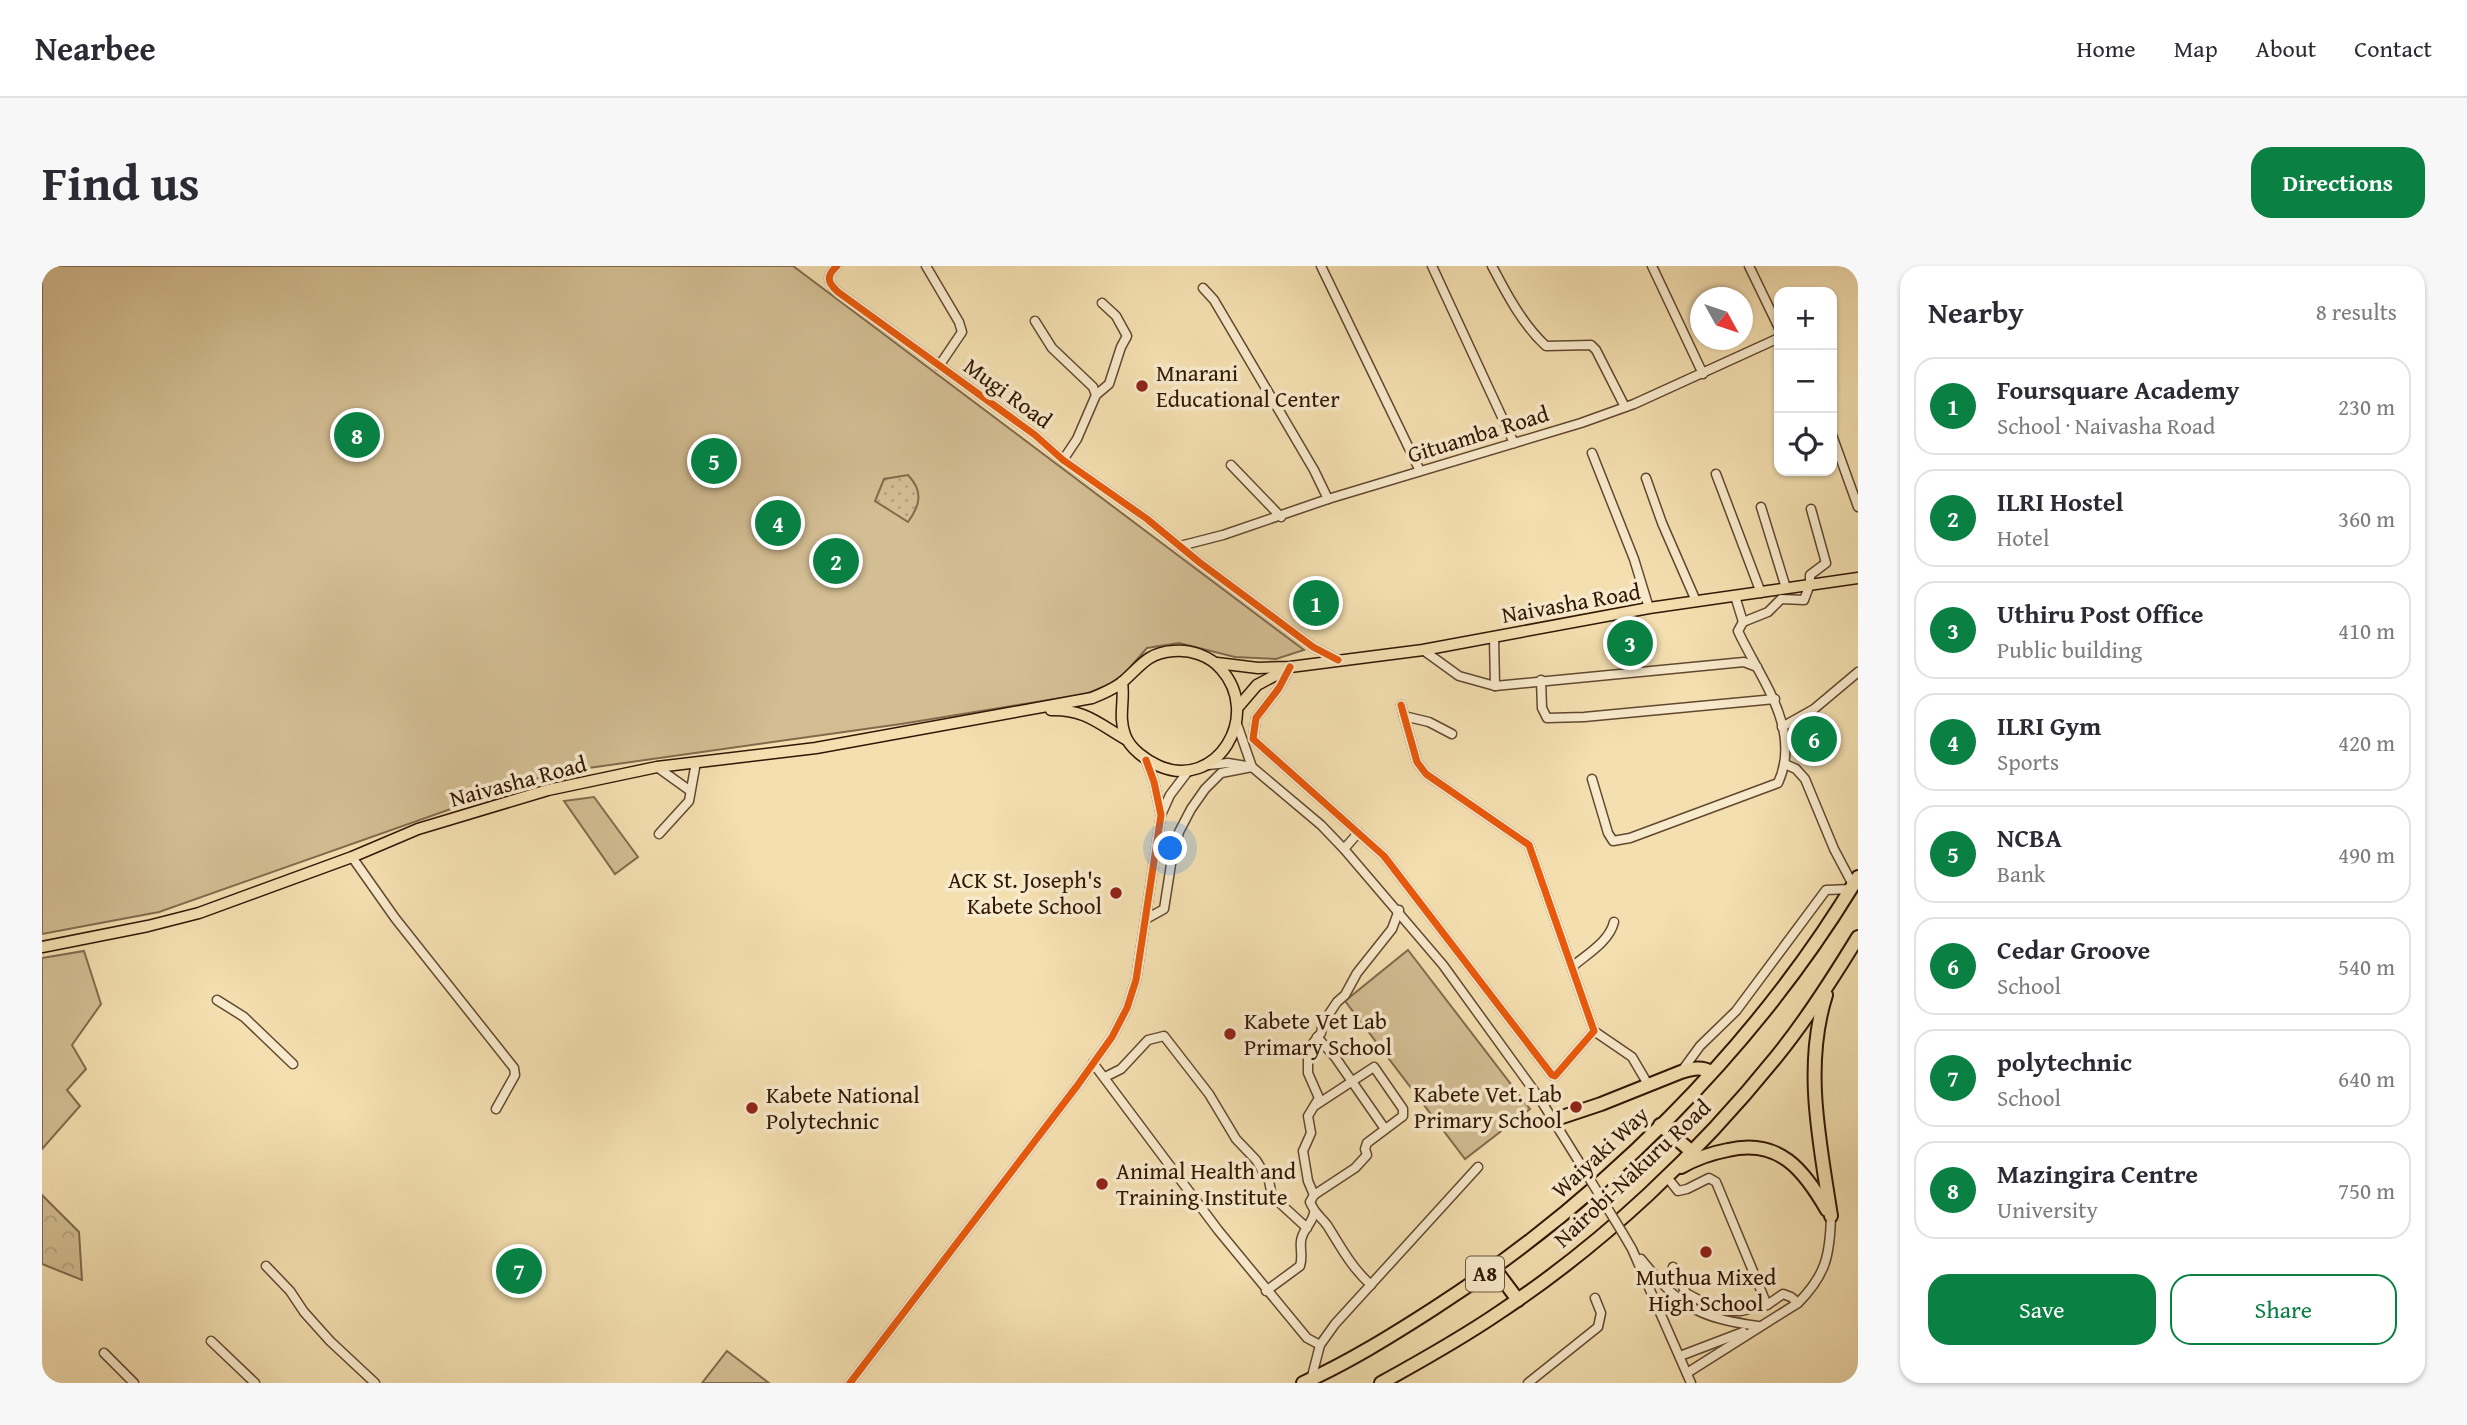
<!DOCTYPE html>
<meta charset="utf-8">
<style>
body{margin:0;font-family:"Gentium Book Plus",serif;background:#f7f7f7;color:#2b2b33}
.controls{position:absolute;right:21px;top:21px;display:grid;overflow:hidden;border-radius:14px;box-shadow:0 2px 5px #0004}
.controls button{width:63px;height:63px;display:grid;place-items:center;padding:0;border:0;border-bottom:2px solid #e1e1e2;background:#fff;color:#2b2b33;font:35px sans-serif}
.compass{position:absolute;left:1648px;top:21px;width:63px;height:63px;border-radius:50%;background:#fff;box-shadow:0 2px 5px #0004;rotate:130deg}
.you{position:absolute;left:1129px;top:583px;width:24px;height:24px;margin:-18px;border:5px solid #fff;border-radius:50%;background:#1a73e8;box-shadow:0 0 0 10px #1a73e833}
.badge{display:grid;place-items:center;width:46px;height:46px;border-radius:50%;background:#0b8043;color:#fff;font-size:23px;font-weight:700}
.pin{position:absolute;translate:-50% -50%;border:4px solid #fff;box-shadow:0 2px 7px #0006}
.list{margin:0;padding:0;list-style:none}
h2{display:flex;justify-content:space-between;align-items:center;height:91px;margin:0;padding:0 28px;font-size:30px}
h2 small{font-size:23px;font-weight:400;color:#7c7c81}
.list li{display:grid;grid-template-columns:46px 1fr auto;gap:21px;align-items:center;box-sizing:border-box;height:98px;margin:0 14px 14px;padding:0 14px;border:2px solid #e1e1e2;border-radius:21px}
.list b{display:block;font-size:26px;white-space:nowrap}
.list p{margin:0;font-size:23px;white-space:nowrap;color:#7c7c81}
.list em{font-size:23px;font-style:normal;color:#7c7c81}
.actions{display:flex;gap:14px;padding:21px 28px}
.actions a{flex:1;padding:16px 0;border:2px solid #0b8043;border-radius:21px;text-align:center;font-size:24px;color:#0b8043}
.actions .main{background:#0b8043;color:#fff}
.icon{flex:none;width:38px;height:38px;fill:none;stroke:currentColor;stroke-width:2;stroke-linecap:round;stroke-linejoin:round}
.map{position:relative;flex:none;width:1816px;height:1117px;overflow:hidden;border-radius:21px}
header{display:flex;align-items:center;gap:42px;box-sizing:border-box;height:98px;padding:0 35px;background:#fff;border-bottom:2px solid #e1e1e2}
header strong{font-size:33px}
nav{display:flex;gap:38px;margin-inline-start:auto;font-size:24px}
.intro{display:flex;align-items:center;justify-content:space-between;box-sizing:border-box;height:168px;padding:0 42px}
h1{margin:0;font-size:49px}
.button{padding:18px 32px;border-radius:21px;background:#0b8043;color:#fff;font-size:24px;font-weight:700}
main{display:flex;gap:42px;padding:0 42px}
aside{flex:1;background:#fff;border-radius:21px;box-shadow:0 2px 5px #0004}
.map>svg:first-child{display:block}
</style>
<header>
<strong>Nearbee</strong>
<nav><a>Home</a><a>Map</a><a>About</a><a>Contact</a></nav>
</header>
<div class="intro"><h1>Find us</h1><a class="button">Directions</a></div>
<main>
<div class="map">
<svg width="1816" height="1117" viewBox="0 0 1816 1117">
<defs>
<pattern id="forest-crowns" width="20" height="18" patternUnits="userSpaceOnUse" patternTransform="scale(1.75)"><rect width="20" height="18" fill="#d3bd93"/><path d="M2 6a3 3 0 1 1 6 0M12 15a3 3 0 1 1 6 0" fill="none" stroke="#b6a27d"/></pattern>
<pattern id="park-dots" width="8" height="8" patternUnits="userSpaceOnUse" patternTransform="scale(1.75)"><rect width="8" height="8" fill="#d3bd93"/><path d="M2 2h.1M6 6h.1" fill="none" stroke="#b6a27d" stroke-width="1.8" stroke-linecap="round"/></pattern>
</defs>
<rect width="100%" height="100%" fill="#f4dfb0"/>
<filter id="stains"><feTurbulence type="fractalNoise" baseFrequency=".00286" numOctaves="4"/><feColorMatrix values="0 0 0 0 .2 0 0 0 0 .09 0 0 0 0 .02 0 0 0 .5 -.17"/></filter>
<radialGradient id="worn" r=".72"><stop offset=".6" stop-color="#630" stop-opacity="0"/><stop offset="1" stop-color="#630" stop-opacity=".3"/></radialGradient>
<!-- grass -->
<g fill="#d3bd93" stroke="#826a4c" stroke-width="2">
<path d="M0 0H751L1262 384 1234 393 1193 391 1137 377 1105 382 1083 407 1068 418 1044 428 859 458 511 507 117 646 0 668Z"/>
<path d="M552 531 596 591 573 608 522 535Z"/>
<path d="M1366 684 1488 843 1423 893 1303 735Z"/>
<path d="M42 685 59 738 30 779 44 803 25 824 38 840 0 883V692Z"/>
<path d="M685 1085 727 1117H660Z"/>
</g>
<!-- forest -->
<path fill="url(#forest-crowns)" stroke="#826a4c" stroke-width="2" d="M0 929 37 966 40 1014 0 998Z"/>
<!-- park -->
<path fill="url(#park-dots)" stroke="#826a4c" stroke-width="2" d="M866 209C881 225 879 238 866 256L833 235 842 213Z"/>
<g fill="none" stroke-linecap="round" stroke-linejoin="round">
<!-- minor casing -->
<g stroke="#62482f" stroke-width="11">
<g id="minor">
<path d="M795 0C784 10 785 16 796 26L993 169 1021 194 1105 253 1157 296 1271 381 1296 394"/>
<path d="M884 0 917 56 920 66 897 100"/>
<path d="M1279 0 1378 205"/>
<path d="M1390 0 1472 177"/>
<path d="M1450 0C1464 27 1481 59 1504 80L1549 79 1554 84 1583 141"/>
<path d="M1610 0 1661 108"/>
<path d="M1707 0 1737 62"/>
<path d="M1161 22 1172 34 1272 204 1286 233"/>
<path d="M993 55 1010 82 1051 121 1054 129"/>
<path d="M1790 169 1816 241"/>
<path d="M1550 187 1592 293 1607 342"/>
<path d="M1021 194 1035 173 1054 129 1067 118 1079 81 1085 70 1074 50 1060 37"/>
<path d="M1189 199 1239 251"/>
<path d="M1674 208 1719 327"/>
<path d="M1604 212 1620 257 1654 335"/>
<path d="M1719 241 1744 322"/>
<path d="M1138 280 1181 269 1286 233 1539 157 1592 138 1737 72"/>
<path d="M1701 356 1726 346 1739 333 1762 334 1768 318V309L1784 297 1769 243"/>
<path d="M1452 371 1453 420"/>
<path d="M1381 384 1417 410 1453 420 1702 396 1715 401"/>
<path d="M1248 401 1237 422 1214 452 1211 473 1342 590 1510 809 1513 810 1552 765 1487 579 1384 508 1375 496 1359 439"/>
<path d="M1499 414 1500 442 1505 452 1542 451 1733 433"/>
<path d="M1362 450 1387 456 1410 468"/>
<path d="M1195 458 1210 501 1279 559 1302 583 1401 699 1498 833 1544 907"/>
<path d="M1740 461 1772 443 1816 406"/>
<path d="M1743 498 1754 503 1763 513 1792 583 1811 619"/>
<path d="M1166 499 1186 497 1204 500"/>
<path d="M615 501 647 524"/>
<path d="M1550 513 1566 567 1571 575 1588 572 1736 517C1761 463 1717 411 1696 365L1701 356 1693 330"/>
<path d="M1119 549 1128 529 1147 504"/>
<path d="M617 568 647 535 654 496"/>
<path d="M1302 583 1316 567"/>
<path d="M310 591 353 652 472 802 473 809 454 843"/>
<path d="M1104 653 1122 643 1130 592 1137 566 1149 543 1163 523 1179 507 1210 501"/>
<path d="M1530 701C1545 688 1567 676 1572 656"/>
<path d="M175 734 202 751 251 798"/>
<path d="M1552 765 1590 791 1607 820"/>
<path d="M1275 771 1293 791 1343 863"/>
<path d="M1051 797 1176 964 1265 1072 1278 1079 1269 1114"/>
<path d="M1639 806 1658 780 1694 745 1784 624 1809 623"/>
<path d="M1063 811 1079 803 1106 774 1122 770 1167 828 1194 873 1214 894 1227 915 1230 930 1265 962"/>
<path d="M1625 911 1636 925 1645 923 1667 912 1674 916 1725 1039"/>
<path d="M1272 929 1313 902 1325 889 1323 883 1325 877 1361 850V843L1332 801 1274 839"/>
<path d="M1580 966 1590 983 1649 1117"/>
<path d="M1599 993C1637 1040 1656 1052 1716 1060"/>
<path d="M224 1000 248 1025 262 1046 288 1075 333 1117"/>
<path d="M1631 1001 1644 1027 1678 1045H1699L1725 1039 1741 1028 1749 1031 1756 1037"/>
<path d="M1329 1019C1309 1001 1299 981 1285 959 1278 950 1273 948 1268 936L1272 929 1266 915 1261 885 1269 867 1266 850 1277 832 1266 807V791L1268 781 1279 767 1281 757 1295 736 1303 729 1315 707 1350 663 1357 644"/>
<path d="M1224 1025 1258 1000C1261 991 1258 984 1259 975 1260 964 1270 958 1272 947"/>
<path d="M169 1075 213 1117"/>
<path d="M1278 1079 1293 1058 1436 901"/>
<path d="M62 1087 92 1117"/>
<path d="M1638 1090 1701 1066"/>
<path d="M1645 1107 1756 1037C1784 1009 1788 989 1789 950"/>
<path d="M808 1117 1035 820 1070 771 1085 742 1094 714 1119 549 1112 516 1104 494"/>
<path d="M1486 1117 1556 1061 1559 1047 1553 1032"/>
</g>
</g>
<!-- major casing -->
<g stroke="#321604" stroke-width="13">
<g id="major">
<path d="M1175 397 1216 402 1248 401 1381 384 1607 342 1816 312"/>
<path d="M1197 440 1215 419 1245 403"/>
<path d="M1009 444C1043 443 1057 458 1085 474"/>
<path d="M0 681 106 660 157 647 310 591 376 563 506 524 615 501 774 482 1050 432C1060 428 1069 424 1078 418 1097 403 1103 387 1131 385 1148 383 1168 390 1179 403 1221 450 1174 525 1117 500 1104 494 1088 483 1083 469 1076 450 1083 434 1080 416"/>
</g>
</g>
<!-- highway casing -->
<g stroke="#321604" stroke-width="16">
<g id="highway">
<path d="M1784 729C1761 801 1778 877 1789 950"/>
<path d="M1511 854 1559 838 1639 806C1650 803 1659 800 1669 806"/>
<path d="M1618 859 1649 885"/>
<path d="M1639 901C1653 893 1670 887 1686 884 1737 872 1762 904 1785 944"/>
<path d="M1452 1002 1476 1034"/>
<path d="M1261 1117C1307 1096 1349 1070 1391 1043 1559 935 1713 783 1816 611"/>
<path d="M1339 1117C1379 1095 1420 1072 1458 1046 1562 977 1657 887 1735 790 1765 753 1791 712 1816 671"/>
</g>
</g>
<!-- minor -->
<use href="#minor" stroke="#f8eacc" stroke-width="8"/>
<!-- major -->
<use href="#major" stroke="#f4dfb0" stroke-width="10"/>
<!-- highway -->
<use href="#highway" stroke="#f4dfb0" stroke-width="12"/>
<!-- minor-bridge casing -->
<g stroke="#62482f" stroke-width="11" stroke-linecap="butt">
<path id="minor-bridge" d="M1544 907 1580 966"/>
</g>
<!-- minor-bridge -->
<use href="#minor-bridge" stroke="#f8eacc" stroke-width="8"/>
<!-- cycleway casing -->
<g stroke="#f8eacc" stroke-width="11">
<g id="cycleway">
<path d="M795 0C784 10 785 16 796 26L993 169 1021 194 1105 253 1157 296 1271 381 1296 394"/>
<path d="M1248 401 1237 422 1214 452 1211 473 1342 590 1510 809 1513 810 1552 765 1487 579 1384 508 1375 496 1359 439"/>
<path d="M808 1117 1035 820 1070 771 1085 742 1094 714 1119 549 1112 516 1104 494"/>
</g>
</g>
<!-- cycleway -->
<use href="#cycleway" stroke="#e8590c" stroke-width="7"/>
</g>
<!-- markers -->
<g fill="#8f2418" stroke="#f8eacc" stroke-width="2.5">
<circle cx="1100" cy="120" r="7"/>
<circle cx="1074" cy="627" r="7"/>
<circle cx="1188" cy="768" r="7"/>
<circle cx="1534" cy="841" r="7"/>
<circle cx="710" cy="842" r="7"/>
<circle cx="1060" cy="918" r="7"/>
<circle cx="1664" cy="986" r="7"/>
</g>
<g text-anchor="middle" stroke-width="7" stroke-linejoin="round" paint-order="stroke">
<!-- shield labels -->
<rect fill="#f8eacc" stroke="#6d5640" stroke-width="2" x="1424" y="990.5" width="38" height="35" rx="5"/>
<g font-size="21" font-weight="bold" fill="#321604">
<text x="1443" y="1015">A8</text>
</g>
<!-- poi labels -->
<g font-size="23" fill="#321604" stroke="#f8eacc" text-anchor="start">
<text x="1114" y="115">Mnarani<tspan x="1114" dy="26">Educational Center</tspan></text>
<text x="1060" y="622" text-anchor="end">ACK St. Joseph's<tspan x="1060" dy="26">Kabete School</tspan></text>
<text x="1202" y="763">Kabete Vet Lab<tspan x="1202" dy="26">Primary School</tspan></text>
<text x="1520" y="836" text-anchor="end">Kabete Vet. Lab<tspan x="1520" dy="26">Primary School</tspan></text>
<text x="724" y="837">Kabete National<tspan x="724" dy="26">Polytechnic</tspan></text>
<text x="1074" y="913">Animal Health and<tspan x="1074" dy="26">Training Institute</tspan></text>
<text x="1664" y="1019" text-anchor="middle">Muthua Mixed<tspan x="1664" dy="26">High School</tspan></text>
</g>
<!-- street labels -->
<g font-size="23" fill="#321604" stroke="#f8eacc">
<text transform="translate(966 127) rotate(36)" y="8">Mugi Road</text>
<text transform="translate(1436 168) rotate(-17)" y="8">Gituamba Road</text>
<text transform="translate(1529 337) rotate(-10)" y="8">Naivasha Road</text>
<text transform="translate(476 515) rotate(-15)" y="8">Naivasha Road</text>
<text transform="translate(1558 886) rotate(-43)" y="8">Waiyaki Way</text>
<text transform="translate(1590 907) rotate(-43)" y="8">Nairobi-Nakuru Road</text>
</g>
</g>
<rect width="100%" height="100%" filter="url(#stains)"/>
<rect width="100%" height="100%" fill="url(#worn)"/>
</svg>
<div class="controls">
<button>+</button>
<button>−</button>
<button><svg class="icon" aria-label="locate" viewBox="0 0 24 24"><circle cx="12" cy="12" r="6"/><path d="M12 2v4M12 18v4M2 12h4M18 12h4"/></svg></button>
</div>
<svg class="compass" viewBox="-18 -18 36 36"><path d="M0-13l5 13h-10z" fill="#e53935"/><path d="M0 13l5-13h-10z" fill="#7c7c81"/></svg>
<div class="you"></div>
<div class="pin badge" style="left:1274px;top:337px">1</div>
<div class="pin badge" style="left:794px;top:295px">2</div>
<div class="pin badge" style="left:1588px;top:377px">3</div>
<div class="pin badge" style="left:736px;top:257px">4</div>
<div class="pin badge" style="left:672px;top:195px">5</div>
<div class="pin badge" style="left:1772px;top:473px">6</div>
<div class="pin badge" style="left:477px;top:1005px">7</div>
<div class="pin badge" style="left:315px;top:169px">8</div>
</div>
<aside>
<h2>Nearby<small>8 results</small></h2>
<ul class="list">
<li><span class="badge">1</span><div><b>Foursquare Academy</b><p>School · Naivasha Road</p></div><em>230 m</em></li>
<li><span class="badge">2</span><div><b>ILRI Hostel</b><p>Hotel</p></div><em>360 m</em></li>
<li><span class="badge">3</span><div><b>Uthiru Post Office</b><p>Public building</p></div><em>410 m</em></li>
<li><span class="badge">4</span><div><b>ILRI Gym</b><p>Sports</p></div><em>420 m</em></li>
<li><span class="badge">5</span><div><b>NCBA</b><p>Bank</p></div><em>490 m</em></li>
<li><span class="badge">6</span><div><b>Cedar Groove</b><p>School</p></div><em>540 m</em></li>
<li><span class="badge">7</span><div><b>polytechnic</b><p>School</p></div><em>640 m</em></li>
<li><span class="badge">8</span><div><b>Mazingira Centre</b><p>University</p></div><em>750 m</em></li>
</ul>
<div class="actions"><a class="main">Save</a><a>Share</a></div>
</aside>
</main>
